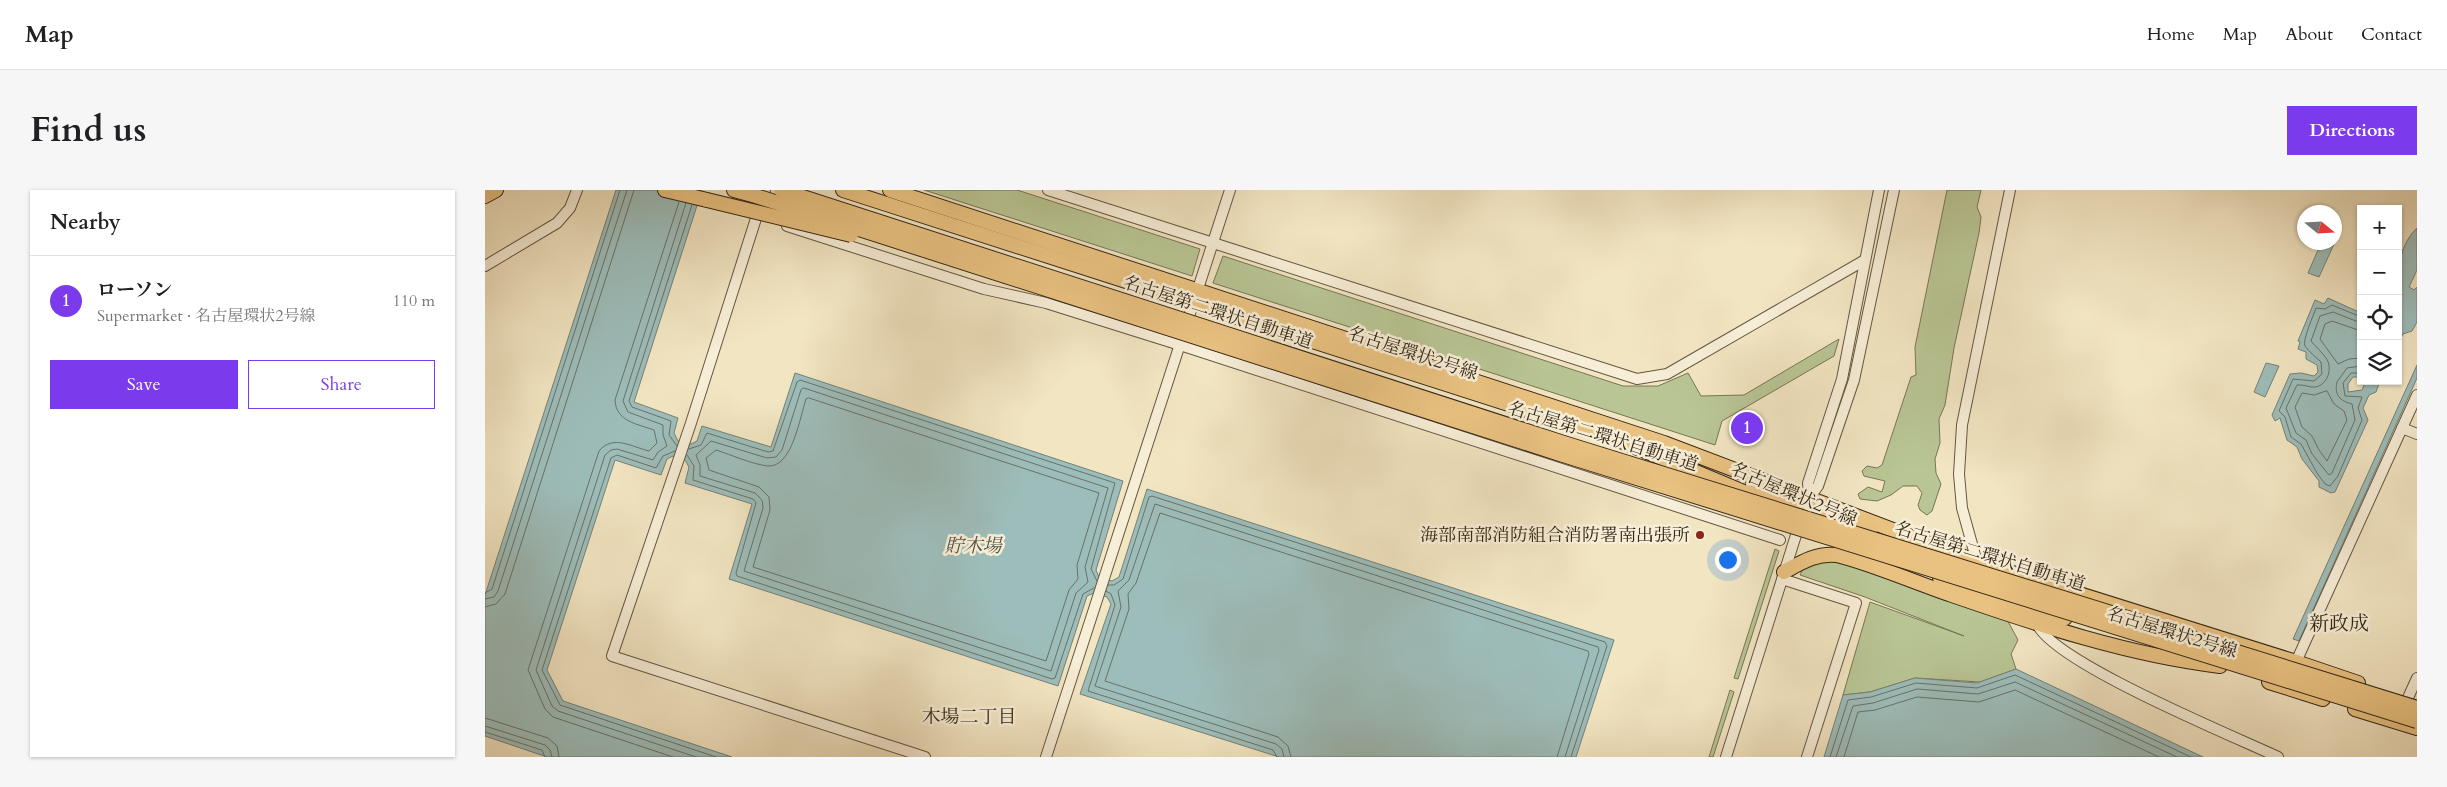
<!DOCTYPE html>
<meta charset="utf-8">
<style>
body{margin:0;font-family:Cardo,"Noto Serif JP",serif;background:#f6f6f6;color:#202124}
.controls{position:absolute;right:15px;top:15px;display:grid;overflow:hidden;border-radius:0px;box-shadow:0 1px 4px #0004}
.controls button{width:45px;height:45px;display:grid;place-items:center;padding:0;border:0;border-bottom:1px solid #e0e0e0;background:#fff;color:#202124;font:25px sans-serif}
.compass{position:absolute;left:1812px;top:15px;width:45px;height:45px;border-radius:50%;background:#fff;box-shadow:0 1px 4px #0004;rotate:108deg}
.you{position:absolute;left:1242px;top:369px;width:18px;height:18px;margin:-12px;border:4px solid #fff;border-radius:50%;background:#1a73e8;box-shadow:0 0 0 8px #1a73e833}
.badge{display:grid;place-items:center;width:32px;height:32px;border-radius:50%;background:#7c3aed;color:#fff;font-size:16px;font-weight:700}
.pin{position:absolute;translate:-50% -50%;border:2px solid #fff;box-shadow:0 1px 5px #0006}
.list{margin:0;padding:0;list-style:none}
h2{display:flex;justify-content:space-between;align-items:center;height:65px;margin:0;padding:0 20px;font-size:21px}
h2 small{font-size:16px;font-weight:400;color:#757577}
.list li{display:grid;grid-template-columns:32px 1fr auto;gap:15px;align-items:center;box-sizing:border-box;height:90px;padding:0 20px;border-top:1px solid #e0e0e0}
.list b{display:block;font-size:19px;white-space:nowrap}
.list p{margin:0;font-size:16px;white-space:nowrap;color:#757577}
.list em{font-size:16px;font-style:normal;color:#757577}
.actions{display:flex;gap:10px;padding:15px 20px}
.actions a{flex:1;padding:11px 0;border:1px solid #7c3aed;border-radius:0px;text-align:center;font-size:18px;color:#7c3aed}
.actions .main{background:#7c3aed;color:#fff}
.icon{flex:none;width:28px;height:28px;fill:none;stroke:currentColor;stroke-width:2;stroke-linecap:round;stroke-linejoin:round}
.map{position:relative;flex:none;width:1932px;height:567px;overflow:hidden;border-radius:0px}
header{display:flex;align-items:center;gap:30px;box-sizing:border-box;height:70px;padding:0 25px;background:#fff;border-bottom:1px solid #e0e0e0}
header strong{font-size:24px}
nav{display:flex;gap:28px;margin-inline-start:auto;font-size:18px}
.intro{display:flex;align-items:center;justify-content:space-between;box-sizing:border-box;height:120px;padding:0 30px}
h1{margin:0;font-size:35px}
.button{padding:12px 22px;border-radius:0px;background:#7c3aed;color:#fff;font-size:18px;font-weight:700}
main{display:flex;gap:30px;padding:0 30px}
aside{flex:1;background:#fff;border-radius:0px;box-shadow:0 1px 4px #0004}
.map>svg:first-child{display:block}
</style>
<header>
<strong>Map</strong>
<nav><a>Home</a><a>Map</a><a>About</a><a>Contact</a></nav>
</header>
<div class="intro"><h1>Find us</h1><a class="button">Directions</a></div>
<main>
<aside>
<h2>Nearby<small></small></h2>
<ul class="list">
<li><span class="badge">1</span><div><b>ローソン</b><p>Supermarket · 名古屋環状2号線</p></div><em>110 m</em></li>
</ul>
<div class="actions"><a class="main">Save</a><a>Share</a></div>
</aside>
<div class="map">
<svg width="1932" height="567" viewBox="0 0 1932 567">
<rect width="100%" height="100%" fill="#f2e5c2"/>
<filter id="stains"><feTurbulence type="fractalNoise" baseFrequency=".004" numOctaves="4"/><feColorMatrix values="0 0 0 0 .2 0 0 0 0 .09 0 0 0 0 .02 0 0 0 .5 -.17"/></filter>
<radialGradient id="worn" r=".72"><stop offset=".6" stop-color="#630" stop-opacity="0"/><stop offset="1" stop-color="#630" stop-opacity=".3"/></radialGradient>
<!-- green -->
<g fill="#b9c594" stroke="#777655">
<path d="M439 0H532L715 59 707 86Z"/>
<path d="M1462 0H1496L1492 17 1496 27 1494 43 1469 158 1460 215 1454 229 1455 253 1450 269 1451 283 1456 294 1447 321 1442 325 1435 320 1433 315 1437 303 1432 296H1418L1406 305 1392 311 1375 309 1373 304 1383 297 1397 302 1400 291 1379 286 1377 281 1382 276 1392 278 1397 275 1426 187 1431 185 1430 157Z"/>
<path d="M738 66 1138 196H1173L1203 183 1216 206 1259 205 1354 149 1349 166 1237 231 1230 255 728 93Z"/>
<path d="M1290 359 1294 361 1253 489 1249 488Z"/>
<path d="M1344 364 1518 422 1533 450 1526 464 1531 479 1495 492 1430 488 1385 502 1358 505 1385 412 1479 446 1380 407 1315 385 1318 378Z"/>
<path d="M1245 500 1249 502 1228 567H1224Z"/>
</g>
<!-- water -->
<g fill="#9dbdba" stroke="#738178">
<path d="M131 0H217L149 212 193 228 189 243 193 251 206 254 212 251 217 236 286 257 310 183 638 291 611 380 614 387 627 391 634 387 662 299 1129 450 1091 567H794L595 504 626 414 622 407 609 403 602 406 573 496 244 389 267 314 200 293 204 277 200 270 188 266 182 269 176 285 130 270 62 480 78 511 247 567H62L0 546V405Z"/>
<path d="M1932 38V80L1924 97 1929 100 1932 97V132L1927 141 1918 144 1913 154C1913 118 1904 64 1932 38Z"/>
<path d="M1850 52 1834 87 1823 83 1836 53Z"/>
<path d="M1843 108 1876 123V191L1872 187H1868L1863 194V202L1877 200 1879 195 1876 191H1895L1891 202 1884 205 1878 218 1883 230 1850 302 1846 303 1834 297V291L1817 269 1812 257 1802 250 1795 228 1790 231 1787 225 1805 184 1816 183 1829 186 1833 182 1832 175 1821 169V162L1813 159 1815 152 1813 151 1830 110 1839 114Z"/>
<path d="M1781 173 1794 176 1780 207 1769 202Z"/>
<path d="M1932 175V188L1814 451 1808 449Z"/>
<path d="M1531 479 1718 567H1339L1358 505 1385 502 1430 488 1492 493Z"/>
</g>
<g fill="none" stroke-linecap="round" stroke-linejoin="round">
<!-- shore -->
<g stroke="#697268" stroke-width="1">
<path d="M201 13 138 211 143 222 178 235V245L182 256 173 262 168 270 132 259 126 260 120 265 51 480 67 516 73 521 211 567"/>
<path d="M1876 127 1847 115 1840 119 1831 118C1829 124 1817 151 1820 156 1824 162 1831 167 1836 172L1837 184 1829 191 1808 189 1794 221 1800 227 1806 247 1816 254 1832 283 1840 294 1845 296 1853 286 1877 230 1873 218 1877 207 1860 206 1858 193 1866 183H1876"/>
<path d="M1876 133 1848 122 1835 126 1826 151C1831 157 1837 162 1841 168 1848 178 1843 194 1831 197 1825 198 1818 194 1812 195L1801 218 1811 243 1821 250 1827 264 1844 285 1847 283 1870 230 1867 214C1855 211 1849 205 1852 192L1862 178 1876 176"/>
<path d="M1876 141 1847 131 1840 134 1835 149 1853 174 1864 169 1876 168"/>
<path d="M319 198 623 298 600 377 603 392 591 403 566 481 259 381 278 318 277 310 270 303 215 286V275L211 265 226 251 282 268 291 267 297 260 316 200Z"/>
<path d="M1842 201 1849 214 1859 221 1862 230 1842 271 1834 260 1827 246 1817 237 1810 217 1817 203 1829 205Z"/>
<path d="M324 208 614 303 592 375 593 389 584 400 561 471 268 377 285 320 284 307 274 297 224 280 221 268 231 260C247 265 266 274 283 276 307 278 315 227 321 209Z"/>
<path d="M192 256 184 245 186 231 147 217 144 211 207 15"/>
<path d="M204 259 216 255 222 243 283 262 288 261 312 192 315 190 630 293 606 379 612 391"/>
<path d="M190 261 178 266 171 278 132 265 126 268 57 480 75 515 231 567"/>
<path d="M202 265 209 276 208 290 268 309 271 313 251 383 252 386 567 489 570 488 598 404 609 398"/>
<path d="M623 395H629L638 389 664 307 667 306 1120 452 1122 456 1086 567"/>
<path d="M621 401 626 404 630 415 603 501 788 560 792 567"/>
<path d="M0 403 7 399 135 0"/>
<path d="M0 409 9 407 13 401 142 0"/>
<path d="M0 417 11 414 20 404 149 0"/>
<path d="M0 528 63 548 72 556 74 567"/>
<path d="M0 536 60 555 65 560 67 567"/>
<path d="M0 542 57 560 60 567"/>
<path d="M188 567 68 527 60 519 43 480 114 261C128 244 147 257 164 261L172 253 169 240C153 234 131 232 130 210L194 12"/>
<path d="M799 567 797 559 791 554 610 496 636 417 633 401 644 390 670 314 1113 457 1114 460 1080 567"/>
<path d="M806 567 803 556 793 547 620 491 644 419 643 404 651 393 675 323 1103 461 1104 464 1072 567"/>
<path d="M1345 567 1363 510 1386 507 1431 493 1492 498 1530 485 1706 567"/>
<path d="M1351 567 1368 516 1388 513 1432 499 1493 504 1530 492 1692 567"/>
<path d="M1359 567 1373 522 1390 520 1432 507 1494 512 1530 500 1674 567"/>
</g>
<!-- minor casing -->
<g stroke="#645641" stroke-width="12">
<g id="minor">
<path d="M280 0 206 233 127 466 440 567"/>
<path d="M563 0 1152 189 1182 184 1380 70"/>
<path d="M302 36 499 99 561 113 695 155 1295 350"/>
<path d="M0 76 72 33 85 18 92 0"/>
<path d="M1917 238 1932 244"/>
<path d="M1324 308 1323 293 1357 189 1394 0"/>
<path d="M1492 372 1477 318 1474 284 1477 235 1525 0"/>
<path d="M1297 389 1371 413 1322 567"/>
<path d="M1551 431C1559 469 1753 548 1793 567"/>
<path d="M1811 472 1932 205"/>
<path d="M1922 510 1932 488"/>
<path d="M561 567 745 0"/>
<path d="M1241 567 1317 326 1324 308 1333 296 1369 190 1409 0"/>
</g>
</g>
<!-- highway casing -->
<g stroke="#352716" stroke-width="16">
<g id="highway">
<path d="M180 0 222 10"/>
<path d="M249 0 271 6"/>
<path d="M358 0 1129 248 1273 308"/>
<path d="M405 0 1179 253 1492 372 1811 472 1873 493"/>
<path d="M0 6 11 0"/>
<path d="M1268 296 1304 314 1317 326"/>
<path d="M1340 323 1385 343"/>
<path d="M1299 382C1317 372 1331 363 1352 365 1391 375 1428 392 1467 405 1554 435 1643 465 1735 476"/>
<path d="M1455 388 1480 398 1580 428"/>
<path d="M1784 492 1838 509"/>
<path d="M1870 519 1932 538"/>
</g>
</g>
<!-- minor -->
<use href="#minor" stroke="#f7eed7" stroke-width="10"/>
<!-- highway -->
<use href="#highway" stroke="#e9c281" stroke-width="14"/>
<!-- highway-bridge casing -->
<g stroke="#352716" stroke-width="16" stroke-linecap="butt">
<g id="highway-bridge">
<path d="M296 0 1082 254 1932 518"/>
<path d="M271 6 1078 265 1932 531"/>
<path d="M222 10 366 45"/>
</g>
</g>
<!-- highway-bridge -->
<use href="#highway-bridge" stroke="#e9c281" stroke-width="14"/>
</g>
<!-- markers -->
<circle fill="#8f2418" stroke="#f7eed7" stroke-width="2" cx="1215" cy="345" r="5"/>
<g text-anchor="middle" stroke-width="5" stroke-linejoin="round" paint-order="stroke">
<!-- street labels -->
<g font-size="18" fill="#352716" stroke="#f7eed7">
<text transform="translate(733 122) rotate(18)" y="6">名古屋第二環状自動車道</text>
<text transform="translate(928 163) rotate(18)" y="6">名古屋環状2号線</text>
<text transform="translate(1118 246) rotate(17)" y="6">名古屋第二環状自動車道</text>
<text transform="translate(1309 304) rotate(23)" y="6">名古屋環状2号線</text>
<text transform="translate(1505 366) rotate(17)" y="6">名古屋第二環状自動車道</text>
<text transform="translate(1687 442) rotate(17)" y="6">名古屋環状2号線</text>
</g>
<!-- poi labels -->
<g font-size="18" fill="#352716" stroke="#f7eed7" text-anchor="end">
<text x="1205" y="351">海部南部消防組合消防署南出張所</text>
</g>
<!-- water labels -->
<g font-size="19" font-style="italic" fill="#545447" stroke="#f7eed7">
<text x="488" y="362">貯木場</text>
</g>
<!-- neighbourhood labels -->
<g font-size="19" fill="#352716" stroke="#f7eed7">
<text x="484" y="533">木場二丁目</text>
</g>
<!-- quarter labels -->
<g font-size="20" fill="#352716" stroke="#f7eed7">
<text x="1854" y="440">新政成</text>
</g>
</g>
<rect width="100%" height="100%" filter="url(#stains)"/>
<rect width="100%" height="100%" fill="url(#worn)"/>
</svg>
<div class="controls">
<button>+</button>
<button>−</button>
<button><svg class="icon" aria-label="locate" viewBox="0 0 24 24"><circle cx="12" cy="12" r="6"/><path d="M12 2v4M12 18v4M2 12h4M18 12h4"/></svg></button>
<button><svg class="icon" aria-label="layers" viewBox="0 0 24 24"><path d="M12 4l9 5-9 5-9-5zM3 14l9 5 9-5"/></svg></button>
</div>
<svg class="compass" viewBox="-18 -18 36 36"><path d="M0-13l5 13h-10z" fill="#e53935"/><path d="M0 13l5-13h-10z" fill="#757577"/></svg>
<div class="you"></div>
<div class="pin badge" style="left:1262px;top:238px">1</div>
</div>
</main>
